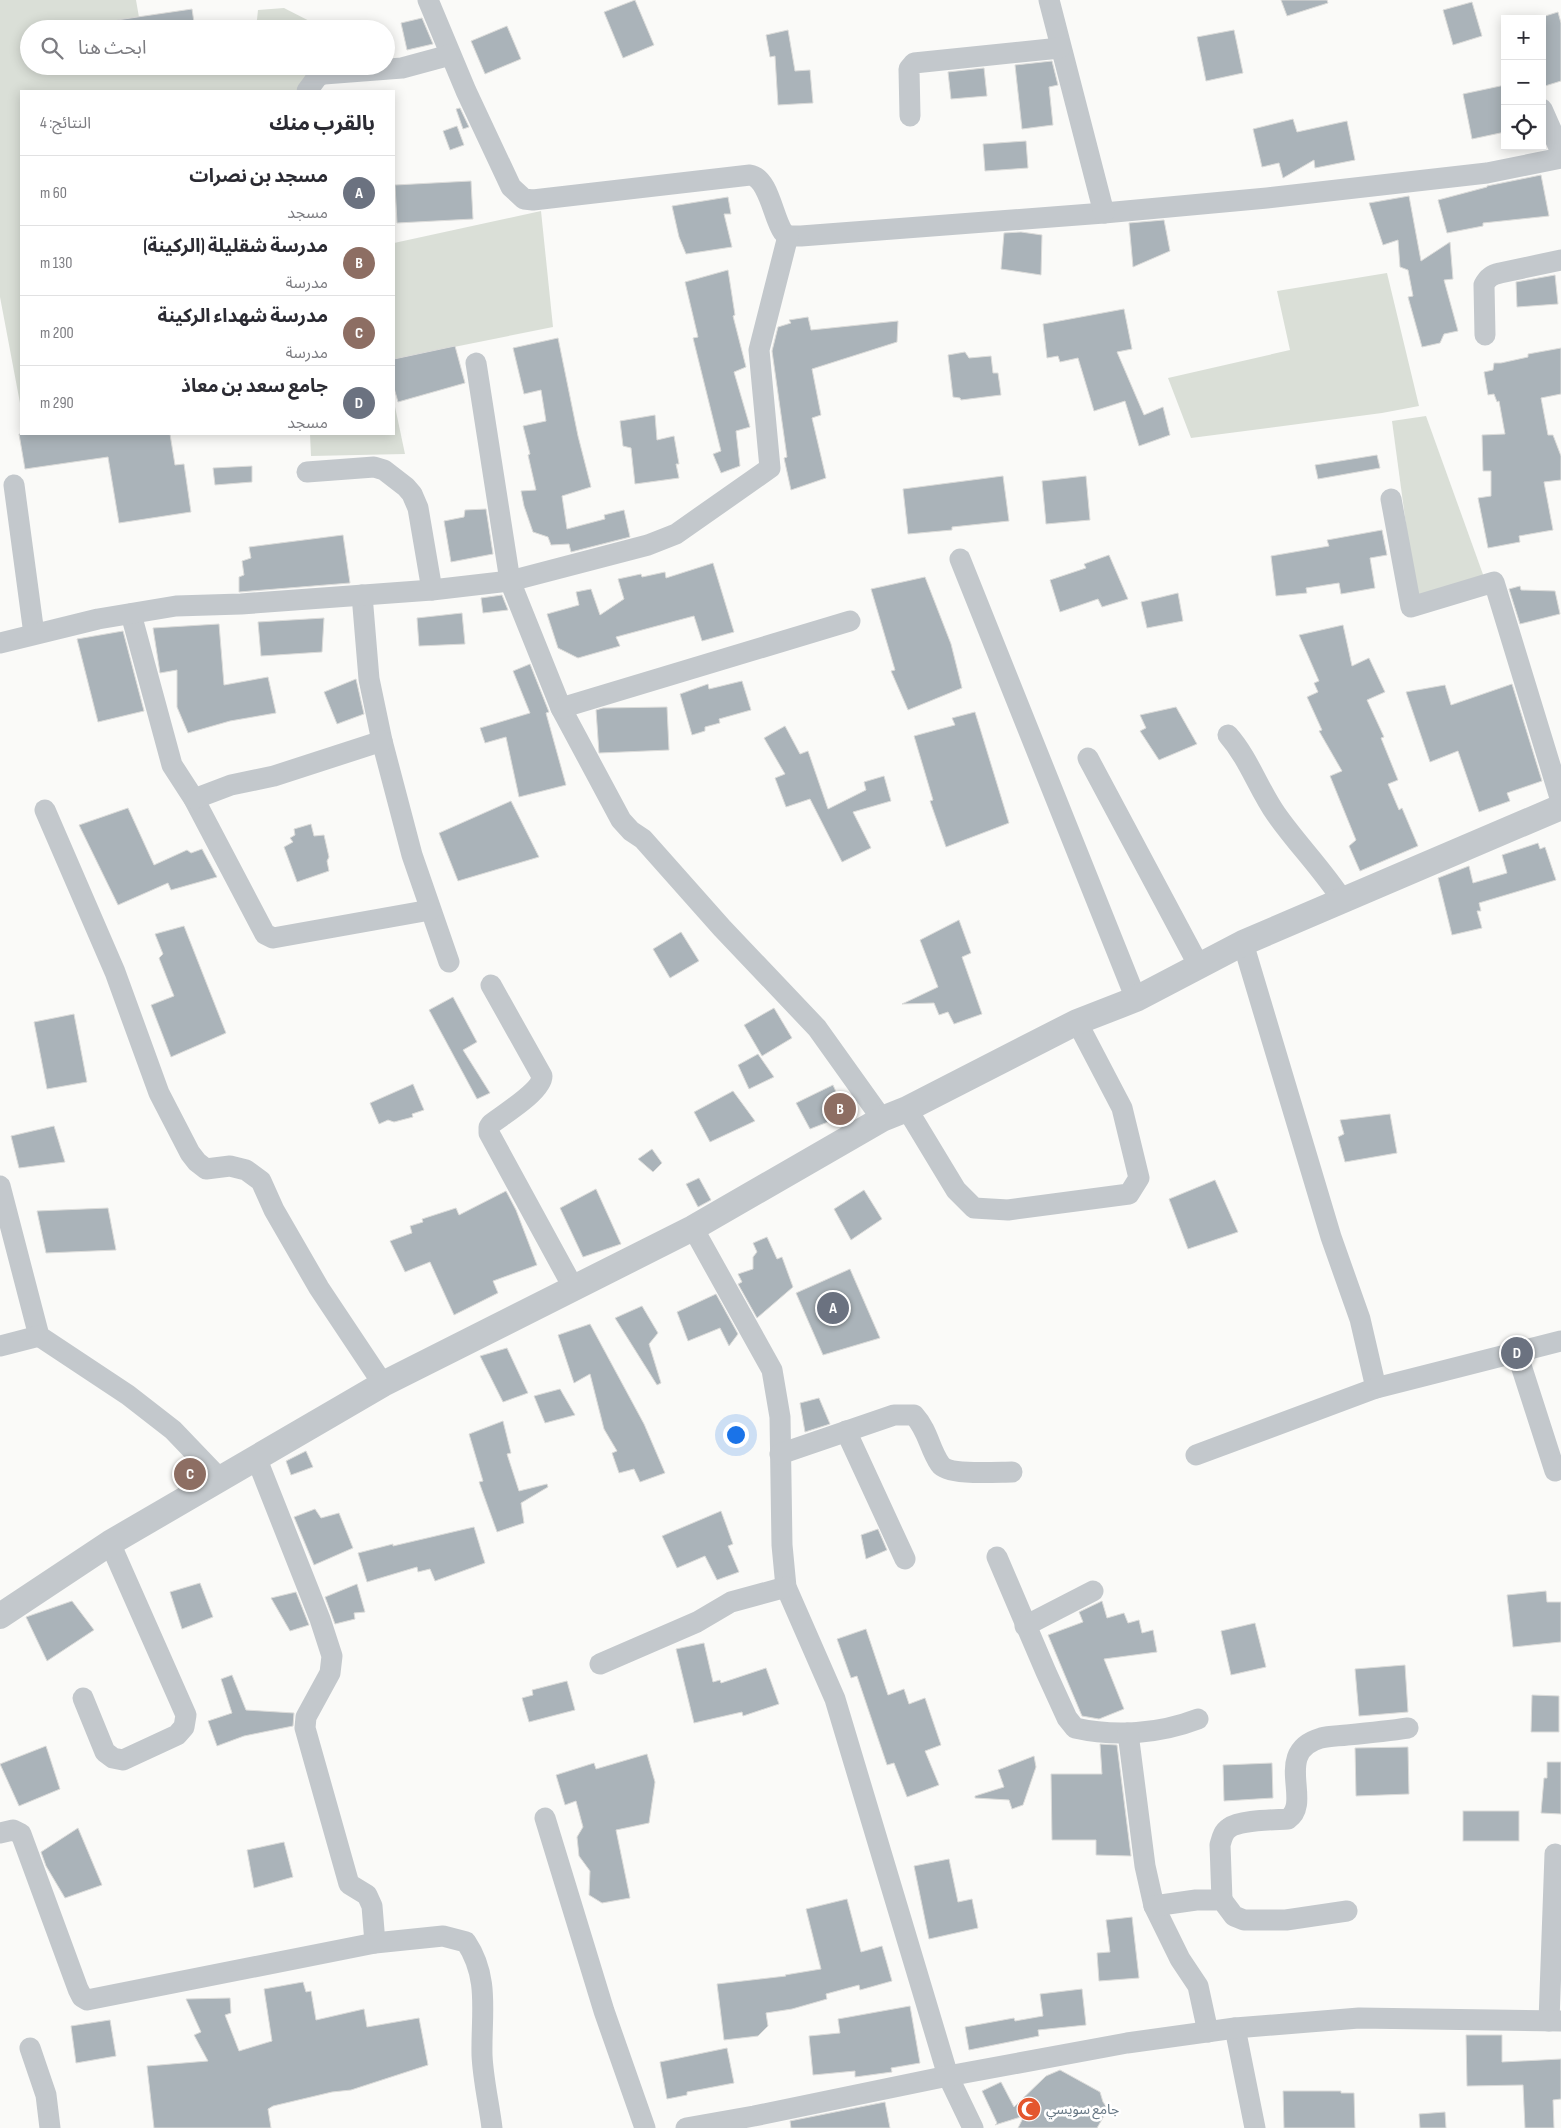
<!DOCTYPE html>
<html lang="ar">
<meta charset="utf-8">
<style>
body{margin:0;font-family:"Sofia Sans Condensed","Noto Sans Arabic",sans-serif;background:#f7f7f7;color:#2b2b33;direction:rtl}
.controls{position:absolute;right:15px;top:15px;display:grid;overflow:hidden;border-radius:0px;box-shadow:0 2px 12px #0003}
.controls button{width:45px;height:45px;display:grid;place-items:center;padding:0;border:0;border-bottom:1px solid #e1e1e2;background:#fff;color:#2b2b33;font:25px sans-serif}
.you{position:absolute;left:735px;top:1434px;width:18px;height:18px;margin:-12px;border:4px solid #fff;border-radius:50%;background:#1a73e8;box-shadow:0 0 0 8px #1a73e833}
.badge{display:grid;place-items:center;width:32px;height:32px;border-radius:50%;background:#2563eb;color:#fff;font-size:16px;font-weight:700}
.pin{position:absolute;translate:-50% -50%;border:2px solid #fff;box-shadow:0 1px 5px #0006}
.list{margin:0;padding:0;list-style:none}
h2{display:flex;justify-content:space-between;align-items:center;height:65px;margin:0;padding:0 20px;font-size:21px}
h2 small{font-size:16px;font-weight:400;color:#7c7c81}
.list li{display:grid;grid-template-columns:32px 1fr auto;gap:15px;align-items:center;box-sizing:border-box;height:70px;padding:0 20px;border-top:1px solid #e1e1e2}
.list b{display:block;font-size:19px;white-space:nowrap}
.list p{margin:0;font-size:16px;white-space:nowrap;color:#7c7c81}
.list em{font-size:16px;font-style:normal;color:#7c7c81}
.icon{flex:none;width:28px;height:28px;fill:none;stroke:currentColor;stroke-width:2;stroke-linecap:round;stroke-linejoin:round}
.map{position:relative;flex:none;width:1561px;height:2128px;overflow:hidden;direction:ltr}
.search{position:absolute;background:#fff;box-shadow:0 2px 12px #0003;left:20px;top:20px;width:375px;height:55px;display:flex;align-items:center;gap:12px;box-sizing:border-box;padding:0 18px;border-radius:28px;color:#7c7c81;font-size:19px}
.panel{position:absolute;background:#fff;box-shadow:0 2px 12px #0003;left:20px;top:90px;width:375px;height:345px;border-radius:0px;direction:rtl}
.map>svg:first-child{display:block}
</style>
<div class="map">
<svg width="1561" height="2128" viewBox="0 0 1561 2128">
<rect width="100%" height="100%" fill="#fafaf8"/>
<!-- green -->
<g fill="#dadfd7">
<path d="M0 0H136L141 29H29V66H147V68L158 66H336L307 91H21V394L20 403 0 297Z"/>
<path d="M284 8 325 29H256L258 10Z"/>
<path d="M541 211 553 327 394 359V243Z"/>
<path d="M1387 273 1419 406 1382 413 1191 438 1168 378 1290 350 1277 291Z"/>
<path d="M394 402 405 454 311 456 310 434H394Z"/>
<path d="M1426 416 1485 580 1416 599 1392 421Z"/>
</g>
<!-- building -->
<g fill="#aab3b9" stroke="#dcdcda">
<path d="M635 0 654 45 623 58 604 12Z"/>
<path d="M1281 0H1327L1328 3 1287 16Z"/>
<path d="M1472 2 1482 36 1453 45 1443 10Z"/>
<path d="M192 9 195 29H117V20Z"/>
<path d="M1558 12 1561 23V81L1545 86 1542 78V17Z"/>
<path d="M422 18 433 44 407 50 401 23Z"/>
<path d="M507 26 521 59 485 74 471 41Z"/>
<path d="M788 30 795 71 810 70 813 103 778 105 775 56 770 57 766 35Z"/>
<path d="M1234 30 1243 73 1206 81 1197 37Z"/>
<path d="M1052 61 1058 85 1049 87 1053 125 1022 129 1015 65Z"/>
<path d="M984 68 987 96 951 99 948 72Z"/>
<path d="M1505 85V132L1472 139 1463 94Z"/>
<path d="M460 108 469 127 463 129 456 109Z"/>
<path d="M1293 119 1297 132 1347 121 1355 160 1315 168 1314 160 1283 178 1279 163 1262 167 1253 129Z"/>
<path d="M457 126 464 145 450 150 443 131Z"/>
<path d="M1026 141 1028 168 985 171 983 144Z"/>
<path d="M1541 175 1549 216 1483 223V226L1447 233 1438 200 1487 187V186Z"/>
<path d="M471 181 473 219 397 223 395 185Z"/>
<path d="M1409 196 1421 261 1450 242 1453 279 1444 280 1458 331 1444 334 1440 343 1422 347 1408 297 1413 296 1408 270 1400 267 1398 240 1383 245 1369 203Z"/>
<path d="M728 197 731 214H724L732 247 686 254 679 237 672 206Z"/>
<path d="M1164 220 1170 251 1133 267 1129 223Z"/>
<path d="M1021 232 1042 235 1041 275 1001 269 1004 233Z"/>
<path d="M728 270 735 315 733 316 746 367 734 372 750 427 736 431 740 466 721 473 713 454 721 451 693 338 698 337 685 282Z"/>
<path d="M1555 275 1558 304 1517 307 1516 282Z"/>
<path d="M1124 309 1132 349 1117 352 1144 415 1163 407 1170 435 1139 446 1125 401 1094 411 1078 358 1060 362 1058 356 1047 358 1043 324Z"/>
<path d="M808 317 811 330 898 321 897 342 812 369 821 415 812 418 826 478 791 490 784 458 787 457 772 351 778 327 791 323 789 320Z"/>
<path d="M558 338 578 436 591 487 562 496 567 529 605 519 604 515 624 510 630 537 571 552 569 544 551 545 548 537 533 532 524 506 521 491 536 490 528 455 530 454 523 426 546 421 541 390 524 394 513 348Z"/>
<path d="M455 346 465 383 398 402 394 388V359Z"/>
<path d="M1561 348V394L1541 398 1548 435H1553L1561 456V480L1544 482 1553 530 1519 536 1520 542 1488 548 1478 498 1491 496V471H1483L1482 435 1505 434 1499 401 1497 402 1494 394 1488 395 1484 372 1493 370 1494 363H1501L1528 357V354Z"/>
<path d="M965 352 969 358 991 356 993 373H998L1001 395 961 400 960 398 953 397 948 355Z"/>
<path d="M655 415 657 440 674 436 679 464H676L679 478 635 484 631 448 623 446 620 421Z"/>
<path d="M19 434H170L175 465 184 464 191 512 119 523 108 457 25 469Z"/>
<path d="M1377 455 1380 468 1318 479 1315 465Z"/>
<path d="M252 466V482L215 485 213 468Z"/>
<path d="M1003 476 1009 521 952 527V530L908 534 903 489Z"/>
<path d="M1086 476 1090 520 1046 524 1042 481Z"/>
<path d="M486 509 493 554 451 562 444 521 464 517 465 510Z"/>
<path d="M1382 530 1387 555 1370 558 1375 588 1341 594 1339 583 1306 588 1307 593 1276 596 1271 556 1329 546 1327 540Z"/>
<path d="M343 535 350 583 239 592V577L244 575 242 561 251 558 249 547Z"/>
<path d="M1109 555 1128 599 1102 607 1098 599 1060 612 1050 580 1086 568 1084 564Z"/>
<path d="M713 563 734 632 702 641 694 616 616 637 620 646 578 658 558 648 547 614 579 605 576 592 591 589 600 615 624 599 618 579 641 574 642 577 665 572 666 578Z"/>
<path d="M925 577 951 644 962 688 908 710 891 671 895 670 871 589Z"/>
<path d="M1520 586 1521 590 1555 591 1560 614 1520 624 1509 589Z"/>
<path d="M1178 593 1183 621 1147 628 1141 602Z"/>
<path d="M502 595 508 610 483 613 481 598Z"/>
<path d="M462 613 465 644 419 646 417 618Z"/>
<path d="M324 618 322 652 261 656 258 622Z"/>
<path d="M219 624 224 685 268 677 276 713 230 721 188 733 177 707V670L160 673 153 628Z"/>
<path d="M1343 625 1352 666 1369 658 1385 692 1367 700 1384 737 1381 738 1398 780 1388 784 1399 810 1402 808 1418 846 1360 871 1349 846 1356 840 1330 776 1342 771 1319 731 1322 730 1307 697 1318 692 1314 683 1319 681 1299 635Z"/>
<path d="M123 631 144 711 98 722 77 639Z"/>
<path d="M530 664 549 712 546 713 566 785 519 797 506 737 485 743 480 728 530 713 513 671Z"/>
<path d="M356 679 364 714 337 724 324 692Z"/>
<path d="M742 681 751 710 719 719 720 723 705 727V731L692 735 680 694 708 684 709 689Z"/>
<path d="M1512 684 1542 781 1507 793 1510 801 1479 812 1458 751 1430 762 1406 692 1445 685 1451 705Z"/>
<path d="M667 707 669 750 599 753 596 710 603 708Z"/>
<path d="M1176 707 1197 744 1159 760 1140 731 1146 728 1140 715Z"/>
<path d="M975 712 1009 823 946 847 930 801 933 800 914 736 955 725 952 718Z"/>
<path d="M785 726 800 754 808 751 828 809 866 790 864 782 884 776 891 801 853 812 871 848 842 862 810 799 786 807 775 778 785 774 764 738Z"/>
<path d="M511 801 539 857 458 881 439 833Z"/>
<path d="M128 808 154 865 187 850 191 853 202 849 217 877 171 890 168 883 118 905 79 825Z"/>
<path d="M311 824 314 836 324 835 329 857 327 861 329 871 297 882 284 847 293 842 290 838 295 835 294 829Z"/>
<path d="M1538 843 1540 849 1545 847 1556 880 1479 903 1481 911H1477L1482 928 1452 935 1438 878 1469 866 1473 883 1507 873 1502 855Z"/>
<path d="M959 920 971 953 962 957 982 1014 954 1024 948 1012 939 1015 934 1003 902 1004 938 987 920 940Z"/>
<path d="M184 926 226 1033 171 1057 151 1005 174 996 159 958 163 954 155 934Z"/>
<path d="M681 932 699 961 670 978 653 949Z"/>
<path d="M453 997 477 1042 463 1050 490 1093 477 1099 429 1010Z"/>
<path d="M774 1008 792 1038 762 1056 744 1025Z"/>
<path d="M74 1014 87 1082 47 1089 34 1022Z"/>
<path d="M758 1054 774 1077 749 1089 738 1065Z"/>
<path d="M413 1084 424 1110 412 1114 413 1117 394 1122 388 1120 379 1124 370 1103Z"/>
<path d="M833 1085 846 1115 810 1129 796 1103Z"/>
<path d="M733 1091 755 1121 710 1142 694 1112Z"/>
<path d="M1390 1114 1397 1153 1345 1162 1338 1137 1344 1134 1340 1120Z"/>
<path d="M54 1126 65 1162 19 1168 11 1136Z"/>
<path d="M652 1149 662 1163 653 1172 638 1159Z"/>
<path d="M699 1178 711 1200 698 1207 686 1184Z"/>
<path d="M1215 1180 1238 1232 1188 1249 1169 1199Z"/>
<path d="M596 1189 621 1244 583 1257 560 1208Z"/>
<path d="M864 1190 882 1219 851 1240 834 1209Z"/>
<path d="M506 1191 516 1210 537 1265 493 1281 498 1293 454 1315 430 1262 405 1272 390 1241 412 1233 410 1226 423 1222 422 1219 456 1208 459 1215Z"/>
<path d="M108 1208 116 1250 46 1253 37 1211Z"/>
<path d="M767 1237 777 1259 782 1257 793 1287 757 1318 738 1284 742 1282 738 1274 753 1269V1257L757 1252 753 1243Z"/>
<path d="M850 1269 880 1338 823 1355 796 1293Z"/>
<path d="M716 1294 738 1334 729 1346 720 1328 688 1341 677 1312Z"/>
<path d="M642 1306 658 1333 649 1344 661 1383 657 1385 615 1318Z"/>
<path d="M590 1324 644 1424 665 1473 640 1482 634 1469 619 1473 612 1453 617 1451 604 1429 590 1374 574 1383 558 1335Z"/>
<path d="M507 1348 528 1393 503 1402 480 1356Z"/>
<path d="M560 1389 575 1415 545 1423 534 1396Z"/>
<path d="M819 1398 830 1424 805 1432 800 1403Z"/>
<path d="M503 1421 511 1453 507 1454 519 1491 547 1484 548 1487 521 1503 524 1523 497 1532 479 1482 483 1481 469 1434Z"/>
<path d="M306 1451 313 1467 291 1475 286 1461Z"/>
<path d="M315 1509 321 1518 339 1513 353 1548 314 1565 294 1517Z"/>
<path d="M721 1511 733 1544 728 1546 739 1572 717 1580 705 1556 677 1568 662 1536Z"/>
<path d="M474 1527 485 1563 435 1581 430 1569 418 1572 417 1567 367 1582 358 1553 393 1544V1546Z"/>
<path d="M878 1529 887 1550 866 1559 861 1535Z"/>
<path d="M200 1583 213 1617 182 1629 170 1592Z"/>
<path d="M357 1584 365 1612 354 1613 355 1619 335 1624 325 1597Z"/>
<path d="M1546 1591 1547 1602H1561V1642L1513 1647 1507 1595Z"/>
<path d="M296 1592 309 1625 290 1631 271 1598Z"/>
<path d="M72 1601 94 1630 47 1661 26 1617Z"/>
<path d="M1102 1601 1107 1618 1124 1613 1128 1623 1139 1620 1142 1633 1153 1630 1157 1652 1104 1659 1124 1709 1099 1719 1082 1716 1048 1635 1083 1622 1079 1612Z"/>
<path d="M1255 1623 1266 1667 1231 1675 1221 1631Z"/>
<path d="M866 1629 888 1695 904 1689 909 1704 925 1698 941 1745 925 1751 939 1785 907 1797 894 1763 887 1765 857 1676 851 1678 837 1639Z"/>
<path d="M704 1643 713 1682 720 1680 721 1683 766 1668 779 1704 743 1716 742 1712 694 1723 676 1649Z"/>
<path d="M1405 1665 1408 1712 1359 1716 1355 1669Z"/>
<path d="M232 1675 246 1710 294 1713 293 1726 244 1736 217 1746 208 1721 232 1713 221 1679Z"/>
<path d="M567 1681 575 1710 529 1722 522 1698 533 1695 532 1690Z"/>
<path d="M1532 1695 1559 1696V1732H1531Z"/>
<path d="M1100 1744 1117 1745 1131 1856 1096 1855V1840H1052L1051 1774H1102Z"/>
<path d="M46 1746 60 1789 19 1806 0 1764Z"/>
<path d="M1408 1747 1409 1794 1356 1796 1355 1748Z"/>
<path d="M647 1754 655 1782 649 1823 616 1830 630 1898 602 1903 589 1895 590 1871 579 1856 577 1837 583 1827 576 1801 565 1805 556 1775 594 1763 596 1769Z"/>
<path d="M1034 1756 1036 1767 1023 1805 1012 1809 1009 1800 975 1798V1796L1004 1787 998 1770Z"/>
<path d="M1547 1762H1561V1814L1541 1813 1544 1778H1547Z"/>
<path d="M1272 1763 1273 1798 1224 1801 1223 1765Z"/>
<rect x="1463" y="1811" width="56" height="30"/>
<path d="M78 1828 102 1885 65 1898 46 1866 41 1852Z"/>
<path d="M284 1842 293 1877 254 1888 247 1850Z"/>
<path d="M949 1859 958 1902 972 1899 978 1928 929 1939 914 1866Z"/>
<path d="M847 1899 861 1952 882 1946 892 1981 860 1990 859 1985 826 1994 827 1999 792 2009 766 2013 768 2026 758 2036 724 2040 717 1984 786 1976 785 1975 821 1969 806 1909Z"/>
<path d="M1132 1917 1139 1978 1099 1981 1097 1953 1110 1952 1106 1920Z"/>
<path d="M303 1982 306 1992 311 1991 316 2020 364 2009 367 2027 419 2018 428 2065 351 2090 332 2092 273 2106 268 2109 271 2128H154L147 2066 208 2061 194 2035 201 2032 186 1999 230 1998 231 2013 225 2015 239 2051 272 2041 264 1989Z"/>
<path d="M1082 1989 1086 2025 1038 2030 1039 2036 969 2050 965 2027 1014 2018 1015 2021 1043 2016 1040 1994Z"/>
<path d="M910 2006 920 2063 891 2068 892 2072 855 2077V2071L813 2075 809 2036 840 2033 838 2019Z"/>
<path d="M110 2020 116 2056 76 2063 71 2026Z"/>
<path d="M1466 2035H1502V2062L1561 2059V2099L1553 2100 1554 2128H1525L1523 2085 1467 2086Z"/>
<path d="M727 2048 734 2083 687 2092V2095L667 2099 660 2062Z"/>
<path d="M1060 2070 1100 2092 1103 2102 1108 2109 1097 2128H1018L1024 2116 995 2125 997 2123 982 2091 1001 2082 1014 2107 1046 2076Z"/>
<path d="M1283 2091H1341V2093H1354L1355 2128H1284Z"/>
<path d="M885 2102 890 2128H791L790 2121Z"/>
<path d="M1445 2112 1446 2128H1420L1419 2114Z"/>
</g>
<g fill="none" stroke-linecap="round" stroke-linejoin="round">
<!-- minor -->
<g stroke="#c3c8cc" stroke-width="21">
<path d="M428 0 466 91 511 187 524 199 533 200 750 175C769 178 773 218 783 232L788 236H801L1104 213 1267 198 1487 173 1561 158"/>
<path d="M1049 0 1104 213"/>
<path d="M307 91 318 76 324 74 402 68 450 55"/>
<path d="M1542 109 1561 152"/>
<path d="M910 116 909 69 914 63 1060 48"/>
<path d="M1485 335 1484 285C1488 277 1492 275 1500 273L1561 260"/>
<path d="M476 363 510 581 561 708 621 820 631 831 643 839 722 928 817 1028 882 1119"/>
<path d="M307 472 374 467 384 470 406 487 412 494 418 508 432 590"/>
<path d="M14 485 34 634"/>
<path d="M1391 499 1411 607 1494 582 1561 801"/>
<path d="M960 559 1136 999"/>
<path d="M362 595 369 679 382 741 412 855 449 962"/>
<path d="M131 614 172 765 194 799 265 934 273 938 430 910"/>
<path d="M0 643 98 619 176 606 241 604 432 590 510 581 648 545 676 534 770 468 759 350 788 236"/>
<path d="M561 708 850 621"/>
<path d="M1228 735C1249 759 1258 788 1276 814 1297 844 1323 870 1343 901"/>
<path d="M1088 758 1199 966"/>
<path d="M194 799 231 785 274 776 382 741"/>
<path d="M45 810 115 972 159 1093 190 1153 197 1162 206 1169 230 1166 246 1170 261 1181 274 1210 319 1288 383 1384"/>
<path d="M1243 943 1331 1237 1360 1319 1376 1388"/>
<path d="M491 985 542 1076C542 1091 504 1114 491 1124L489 1127V1133L573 1287"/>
<path d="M907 1109 956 1190 974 1208 1008 1210 1129 1194 1139 1178 1122 1108 1077 1022"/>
<path d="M0 1186 39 1336 128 1395 173 1430 219 1478"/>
<path d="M693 1228 772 1370 780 1417 782 1545 786 1587 835 1699 948 2076 973 2128"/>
<path d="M0 1346 39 1336"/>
<path d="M1517 1353 1555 1471"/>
<path d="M846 1431 905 1559"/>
<path d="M780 1454 894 1415H914C929 1432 929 1448 940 1464 948 1476 997 1472 1012 1472"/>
<path d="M1196 1455 1376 1388 1561 1341"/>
<path d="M256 1457 320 1619 332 1656 330 1673 306 1717 305 1728 349 1884 367 1895 372 1906 375 1943"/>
<path d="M997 1557 1046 1672 1067 1718 1075 1728C1115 1737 1159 1734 1198 1719"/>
<path d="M1025 1626 1093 1591"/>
<path d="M600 1664 697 1622 731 1602 786 1587"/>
<path d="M83 1698 105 1752 113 1758 123 1760 177 1735 184 1727 186 1715 110 1543"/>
<path d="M1128 1733 1145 1866 1154 1906 1180 1959 1198 1986 1208 2032"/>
<path d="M545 1818 604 2011 645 2128"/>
<path d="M0 1833 13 1830 21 1834 78 1989 82 1997 87 2000 375 1943 443 1936 466 1942C490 1978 481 2014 482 2055 483 2079 489 2104 492 2128"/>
<path d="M1222 1900 1220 1845C1222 1838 1223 1832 1229 1828 1240 1820 1273 1820 1288 1819 1313 1802 1272 1752 1321 1738 1329 1736 1339 1736 1347 1735 1368 1733 1388 1731 1408 1728"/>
<path d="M1154 1906 1196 1900H1222L1234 1916 1244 1920H1286L1347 1911"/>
<path d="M1549 2021 1555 1854"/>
<path d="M1235 2028 1255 2128"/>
<path d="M30 2048 46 2095 50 2128"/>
<path d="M686 2128 754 2116 948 2076 1127 2043 1235 2028 1359 2018 1561 2021"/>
</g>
<!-- tertiary -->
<path stroke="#c3c8cc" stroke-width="26" d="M0 1616 110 1543 383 1384 693 1228 882 1119 907 1109 1077 1022 1136 999 1243 943 1561 807"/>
</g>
<!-- icons -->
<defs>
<g id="mosque-disc" transform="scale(1.25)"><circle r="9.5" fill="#e4572e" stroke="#fff"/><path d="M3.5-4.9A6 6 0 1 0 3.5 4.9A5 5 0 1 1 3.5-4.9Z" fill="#fff"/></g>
</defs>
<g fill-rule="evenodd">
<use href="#mosque-disc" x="1029" y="2109"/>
</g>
<g text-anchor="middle" stroke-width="5" stroke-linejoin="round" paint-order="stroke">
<!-- poi labels -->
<g font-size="14" fill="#657683" stroke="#fff" text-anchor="start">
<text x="1046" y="2114">جامع سويسي</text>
</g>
</g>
</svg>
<div class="controls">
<button>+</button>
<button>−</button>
<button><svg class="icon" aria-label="locate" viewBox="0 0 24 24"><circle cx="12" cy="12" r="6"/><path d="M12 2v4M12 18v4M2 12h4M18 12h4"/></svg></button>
</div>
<div class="you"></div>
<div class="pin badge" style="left:833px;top:1308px;background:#6b7280">A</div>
<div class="pin badge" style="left:840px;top:1109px;background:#8d6e63">B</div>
<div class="pin badge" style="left:190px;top:1474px;background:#8d6e63">C</div>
<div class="pin badge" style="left:1517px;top:1353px;background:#6b7280">D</div>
<div class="search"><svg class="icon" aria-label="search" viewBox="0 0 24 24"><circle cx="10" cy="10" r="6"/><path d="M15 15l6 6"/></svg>ابحث هنا</div>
<section class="panel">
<h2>بالقرب منك<small>النتائج: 4</small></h2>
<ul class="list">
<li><span class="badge" style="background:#6b7280">A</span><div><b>مسجد بن نصرات</b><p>مسجد</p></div><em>60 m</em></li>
<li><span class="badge" style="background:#8d6e63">B</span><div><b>مدرسة شقليلة (الركينة)</b><p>مدرسة</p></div><em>130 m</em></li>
<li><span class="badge" style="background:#8d6e63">C</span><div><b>مدرسة شهداء الركينة</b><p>مدرسة</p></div><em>200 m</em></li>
<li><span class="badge" style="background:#6b7280">D</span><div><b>جامع سعد بن معاذ</b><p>مسجد</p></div><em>290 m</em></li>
</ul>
</section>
</div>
